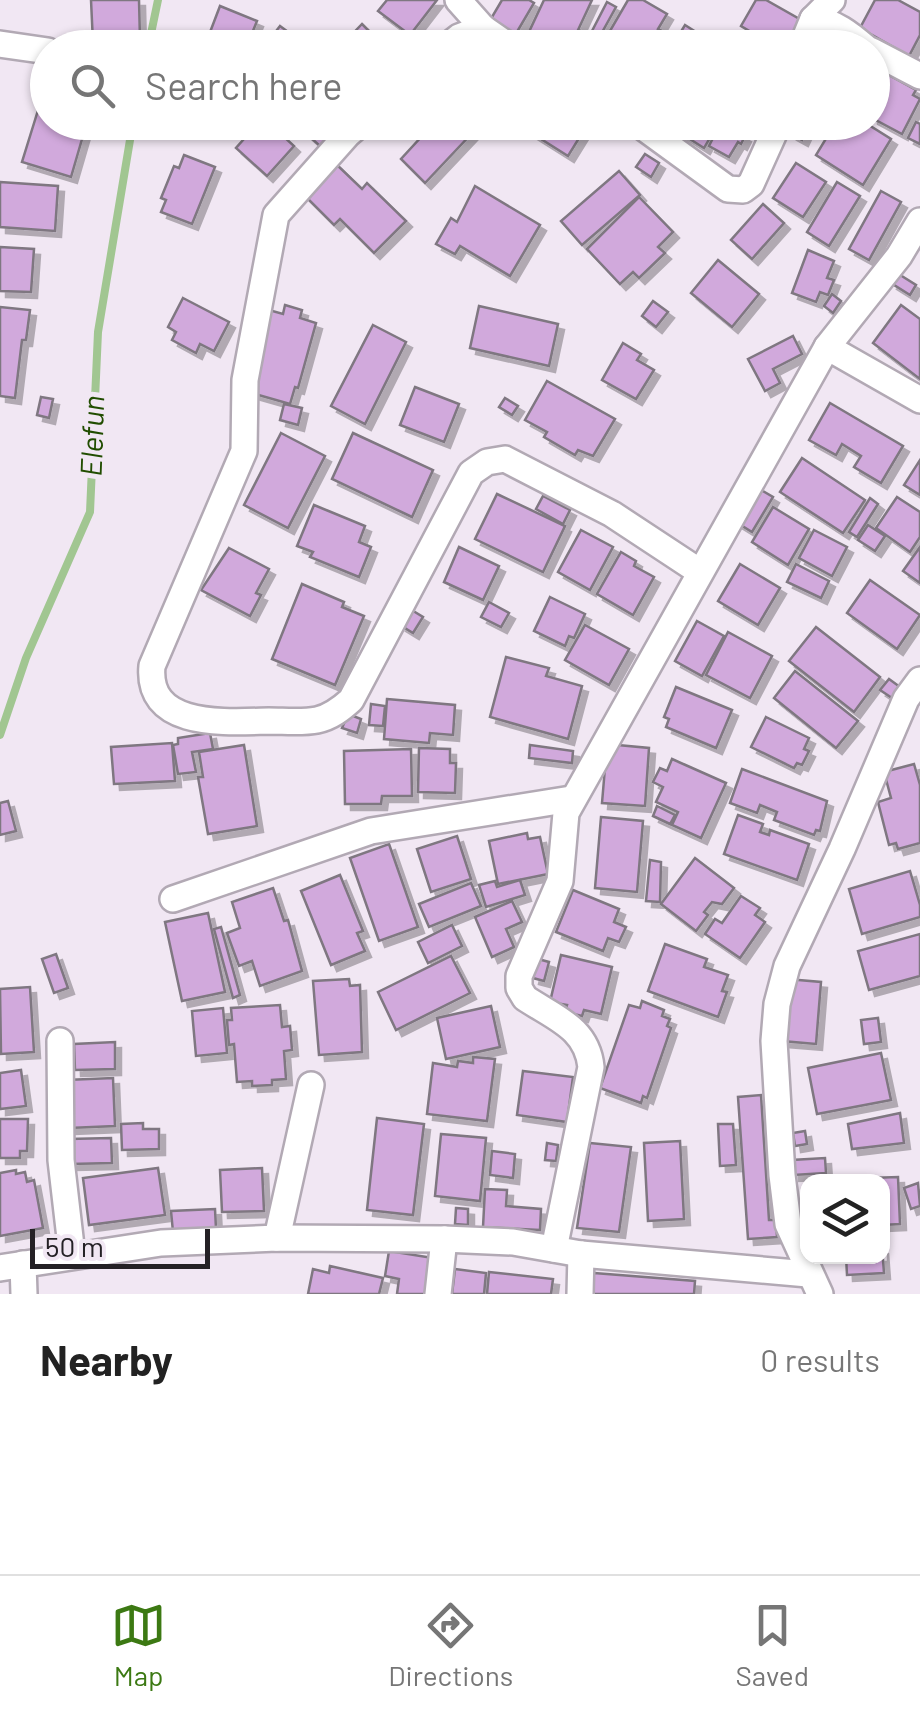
<!DOCTYPE html>
<style>
body{margin:0;font-family:Barlow,sans-serif;background:#f2f2f2;color:#222}
.controls{position:absolute;right:30px;bottom:30px;display:grid;overflow:hidden;border-radius:20px;box-shadow:0 2px 8px #0004}
.controls button{width:90px;height:90px;display:grid;place-items:center;padding:0;border:0;border-bottom:2px solid #e0e0e0;background:#fff;color:#222;font:50px sans-serif}
.scale{position:absolute;left:30px;bottom:25px;width:180px;box-sizing:border-box;padding-left:10px;border:5px solid #242125;border-top:0;font-size:28px;line-height:35px;white-space:nowrap;color:#242125;-webkit-text-stroke:8px #f1e7f3;paint-order:stroke}
.list{margin:0;padding:0;list-style:none}
h2{display:flex;justify-content:space-between;align-items:center;height:130px;margin:0;padding:0 40px;font-size:42px}
h2 small{font-size:32px;font-weight:400;color:#767676}
.icon{flex:none;width:55px;height:55px;fill:none;stroke:currentColor;stroke-width:2;stroke-linecap:round;stroke-linejoin:round}
.map{position:relative;flex:none;width:920px;height:1294px;overflow:hidden}
.search{position:absolute;background:#fff;box-shadow:0 2px 8px #0004;left:30px;right:30px;top:30px;height:110px;display:flex;align-items:center;gap:25px;box-sizing:border-box;padding:0 35px;border-radius:55px;color:#767676;font-size:38px}
.sheet{height:280px;background:#fff}
nav{display:flex;justify-content:space-around;align-items:center;box-sizing:border-box;height:140px;border-top:2px solid #e0e0e0;background:#fff;font-size:28px;color:#767676}
nav a{display:grid;justify-items:center;gap:5px}
nav .on{color:#3c7913}
.map>svg:first-child{display:block}
</style>
<div class="map">
<svg width="920" height="1294" viewBox="0 0 920 1294">
<defs>
<filter id="shadow"><feDropShadow dx="6" dy="6" stdDeviation="0" flood-color="#0004"/></filter>
</defs>
<rect width="100%" height="100%" fill="#f1e7f3"/>
<g fill="none" stroke-linecap="round" stroke-linejoin="round">
<!-- stream -->
<g stroke="#a1c691" stroke-width="8">
<path d="M148 48 158 0"/>
<path d="M0 735 26 658 90 512 98 332 133 122"/>
</g>
</g>
<!-- building -->
<g fill="#d1a9dc" stroke="#7f7781" stroke-width="2.5" filter="url(#shadow)">
<path d="M91 0H139L140 40 93 43Z"/>
<path d="M387 0H437L410 35 378 11Z"/>
<path d="M502 0H529L534 3 514 37 489 22Z"/>
<path d="M544 0H592L578 30 585 33 578 48H557L528 34Z"/>
<path d="M628 0H643L667 14 658 29 662 31 648 48H600Z"/>
<path d="M756 0H766L803 21 788 48H778L741 26Z"/>
<path d="M875 0H898L920 12V35L909 56 860 28Z"/>
<path d="M607 2 616 7 600 36 592 31Z"/>
<path d="M220 6 257 21 246 48H204Z"/>
<path d="M362 24 386 48H339Z"/>
<path d="M685 25 699 34 695 41 700 48H671Z"/>
<path d="M280 26 303 43 299 48H281L270 39Z"/>
<path d="M887 74 916 90 913 95 920 99 902 134 872 118V99Z"/>
<path d="M48 78V122H87L71 177 22 162Z"/>
<path d="M259 122H268L294 146 267 176 236 148Z"/>
<path d="M307 122H314L329 136 320 146 301 129Z"/>
<path d="M435 122H465L474 131 425 183 401 159Z"/>
<path d="M536 122H589L568 156 530 132Z"/>
<path d="M663 122H719L704 148Z"/>
<path d="M721 122H747L741 134 745 136 741 144 738 142 729 157 709 146Z"/>
<path d="M797 122 809 125 802 140 791 134Z"/>
<path d="M836 122H864L891 139 863 185 816 155Z"/>
<path d="M916 122 920 124V144L908 138Z"/>
<path d="M645 154 659 163 651 177 636 167Z"/>
<path d="M184 155 215 167 192 224 161 212 166 200 161 198 174 166 179 168Z"/>
<path d="M335 163 362 189 367 183 406 221 374 253 340 219 334 225 304 195Z"/>
<path d="M796 163 826 182 803 217 773 198Z"/>
<path d="M619 171 640 195 582 245 561 221Z"/>
<path d="M0 182 58 186 55 231 0 227Z"/>
<path d="M837 182 860 196 829 246 807 232Z"/>
<path d="M475 186 540 225 510 276 460 246 455 254 436 244 451 218 457 222Z"/>
<path d="M881 191 901 202 869 260 849 249Z"/>
<path d="M639 197 673 232 658 247 665 253 639 278 633 272 620 284 587 249Z"/>
<path d="M763 204 784 223 752 259 731 240Z"/>
<path d="M0 247 34 249 31 292 0 291Z"/>
<path d="M808 250 834 261 827 278 834 280 828 295 820 292 816 302 792 293Z"/>
<path d="M718 260 759 294 732 327 691 293Z"/>
<path d="M897 273 916 285 910 295 891 283Z"/>
<path d="M832 294 841 301 833 313 824 306Z"/>
<path d="M183 298 229 322 214 351 200 344 196 353 172 340 176 332 168 327Z"/>
<path d="M653 301 668 312 656 327 642 316Z"/>
<path d="M285 305 302 310 300 318 316 323 298 388 295 387 290 404 248 392 269 310 283 314Z"/>
<path d="M901 305 920 319V379L873 343Z"/>
<path d="M479 306 558 324 549 366 470 348Z"/>
<path d="M0 307 30 310 26 340H22L15 398 0 396Z"/>
<path d="M373 325 406 342 365 424 331 406Z"/>
<path d="M793 336 802 354 773 369 780 383 765 391 748 359Z"/>
<path d="M623 343 641 354 637 360 654 370 636 399 602 380Z"/>
<path d="M547 381 615 419 593 456 578 450 575 455 544 437 547 432 525 420Z"/>
<path d="M415 387 459 404 444 442 400 425Z"/>
<path d="M41 397 53 399 49 418 37 415Z"/>
<path d="M505 398 518 406 512 415 499 407Z"/>
<path d="M830 403 903 446 881 483 854 467 861 456 842 444 836 455 809 440Z"/>
<path d="M284 404 302 408 298 425 280 420Z"/>
<path d="M281 433 325 456 288 528 244 505Z"/>
<path d="M353 433 433 470 412 517 332 479Z"/>
<path d="M802 458 865 500 843 533 780 492Z"/>
<path d="M920 460V495L904 485Z"/>
<path d="M756 487 773 497 752 532 736 522Z"/>
<path d="M497 494 565 526 543 572 475 539Z"/>
<path d="M543 496 570 510 563 524 536 509Z"/>
<path d="M897 497 920 512V537L910 552 876 528Z"/>
<path d="M870 498 878 504 857 537 849 532Z"/>
<path d="M314 505 365 526 359 542 371 547 359 577 310 557 313 552 297 546Z"/>
<path d="M773 507 809 529 788 565 752 542Z"/>
<path d="M868 525 885 536 875 551 858 540Z"/>
<path d="M581 530 613 547 590 590 558 572Z"/>
<path d="M814 530 847 547 832 576 799 558Z"/>
<path d="M459 547 499 566 483 600 444 582Z"/>
<path d="M920 547V583L903 571Z"/>
<path d="M229 548 269 569 256 593 261 595 250 616 201 590Z"/>
<path d="M621 552 636 561 634 566 654 577 633 615 597 594Z"/>
<path d="M740 564 780 588 758 625 718 601Z"/>
<path d="M796 564 829 581 821 598 787 582Z"/>
<path d="M870 580 920 615 897 649 847 613Z"/>
<path d="M302 584 344 602 342 607 364 616 335 685 272 659Z"/>
<path d="M550 597 585 614 574 638 569 636 565 646 534 631Z"/>
<path d="M489 602 509 613 501 627 481 617Z"/>
<path d="M410 609 423 617 413 633 400 625Z"/>
<path d="M697 621 724 636 702 676 675 661Z"/>
<path d="M585 625 629 649 609 685 565 660Z"/>
<path d="M816 627 880 677 854 712 789 661Z"/>
<path d="M728 632 772 656 750 698 706 675Z"/>
<path d="M506 657 549 668 546 676 582 686 568 739 490 717Z"/>
<path d="M795 671 858 721 836 748 774 698Z"/>
<path d="M889 679 900 687 892 698 880 690Z"/>
<path d="M676 687 732 710 716 748 666 727 669 719 664 717Z"/>
<path d="M387 699 455 705 453 735 430 733 429 743 384 739Z"/>
<path d="M371 704 385 706 383 726 369 725Z"/>
<path d="M348 714 361 719 357 733 342 728Z"/>
<path d="M766 717 809 738 804 749 809 751 802 765 797 763 794 768 751 747Z"/>
<path d="M210 733 213 749 192 752 196 772 178 774 173 745 178 744V738Z"/>
<path d="M172 743 175 781 114 784 111 747Z"/>
<path d="M607 744 649 748 645 806 602 803Z"/>
<path d="M244 745 257 826 208 834 198 777H203L199 752Z"/>
<path d="M530 745 573 751 572 763 529 758Z"/>
<path d="M419 748 450 749V763H456L455 793 418 792Z"/>
<path d="M411 749 412 796H382L381 804H345L344 751Z"/>
<path d="M672 759 726 783 701 838 672 825 678 812 656 802 663 787 653 782 660 768 667 771Z"/>
<path d="M914 764 920 785V843L898 849 896 843 889 845 878 802 891 798 884 772Z"/>
<path d="M742 769 827 801 820 831 816 830 814 835 774 820 777 812 760 805 757 813 730 803Z"/>
<path d="M8 801 16 831 0 835V803Z"/>
<path d="M657 806 675 815 670 824 653 816Z"/>
<path d="M738 815 763 824 760 832 769 835 770 830 809 844 797 880 724 854Z"/>
<path d="M601 817 643 821 637 892 595 888Z"/>
<path d="M527 833 528 839 540 837 548 874 498 884 489 841Z"/>
<path d="M457 836 471 879 431 892 417 849Z"/>
<path d="M389 844 418 927 379 941 350 858Z"/>
<path d="M695 858 734 888 722 904 712 902 704 912 708 915 696 931 661 904Z"/>
<path d="M650 860 661 862 660 902 646 901Z"/>
<path d="M910 871 920 905V917L862 934 849 889Z"/>
<path d="M340 875 363 931 357 933 365 951 331 965 301 891Z"/>
<path d="M520 880 525 895 486 907 479 885 495 881 497 887Z"/>
<path d="M471 883 481 906 429 927 419 904Z"/>
<path d="M273 888 284 921 288 920 302 971 260 986 252 961 239 966 227 933 240 928 232 902Z"/>
<path d="M573 890 619 909 614 922 626 927 619 942 608 938 603 951 556 932Z"/>
<path d="M741 896 760 908 755 915 765 922 740 958 705 934 715 919 722 923Z"/>
<path d="M512 901 522 922 506 929 514 947 492 957 475 917Z"/>
<path d="M208 913 225 992 182 1001 165 922Z"/>
<path d="M452 925 462 946 428 963 418 942Z"/>
<path d="M221 927 240 995 233 998 214 929Z"/>
<path d="M920 934V976L869 990 858 951Z"/>
<path d="M665 944 707 959 704 967 728 975 722 991 727 992 718 1017 648 991Z"/>
<path d="M56 954 68 988 54 993 42 959Z"/>
<path d="M561 955 612 967 601 1014 584 1010 582 1016 565 1012 567 1005 550 1002Z"/>
<path d="M451 956 470 993 396 1030 378 992Z"/>
<path d="M538 959 549 962 544 981 533 978Z"/>
<path d="M349 979 350 986 360 985 362 1052 319 1055 313 981Z"/>
<path d="M787 979 821 982 816 1044 782 1041Z"/>
<path d="M30 987 34 1052 1 1054 0 989Z"/>
<path d="M642 1001 664 1010 662 1016 670 1019 667 1026 671 1028 647 1098 643 1096 641 1103 600 1088 629 1005 640 1008Z"/>
<path d="M280 1005 282 1027 290 1026 292 1050 284 1051 286 1079 272 1080V1085L252 1086V1081L237 1082 234 1044 229 1045 227 1020H232L231 1008Z"/>
<path d="M491 1006 500 1047 446 1059 437 1018Z"/>
<path d="M223 1008 227 1053 196 1056 192 1011Z"/>
<path d="M878 1018 881 1042 864 1044 861 1020Z"/>
<path d="M115 1042V1069L75 1070 74 1044Z"/>
<path d="M881 1053 891 1100 817 1114 808 1068Z"/>
<path d="M473 1057 495 1059 487 1121 427 1114 433 1063 457 1067 458 1061 473 1063Z"/>
<path d="M21 1070 26 1106 0 1109V1073Z"/>
<path d="M523 1071 573 1077 567 1122 517 1115Z"/>
<path d="M113 1078 115 1126 69 1128 66 1080Z"/>
<path d="M761 1095 769 1220H776L777 1237 748 1239 738 1097Z"/>
<path d="M900 1113 904 1143 852 1149 848 1124Z"/>
<path d="M377 1118 424 1124 413 1215 367 1210Z"/>
<path d="M0 1119H28L27 1151H20V1158H0Z"/>
<path d="M143 1123V1129H159V1149L122 1150 121 1124Z"/>
<path d="M718 1124H733L736 1165 720 1166Z"/>
<path d="M805 1131 807 1144 795 1146 793 1133Z"/>
<path d="M441 1134 486 1138 480 1201 435 1196Z"/>
<path d="M111 1138 112 1163 70 1164 69 1139Z"/>
<path d="M680 1141 684 1219 648 1221 644 1143Z"/>
<path d="M547 1143 558 1145 556 1161 545 1160Z"/>
<path d="M590 1143 631 1147 619 1232 577 1228Z"/>
<path d="M492 1151 515 1154 513 1178 490 1175Z"/>
<path d="M825 1158 826 1173 793 1175 792 1160Z"/>
<path d="M158 1168 165 1215 89 1225 83 1178Z"/>
<path d="M262 1168 264 1211 222 1212 220 1170Z"/>
<path d="M16 1170V1174L25 1172 27 1182 34 1180 43 1228 0 1236V1173Z"/>
<path d="M898 1177 900 1224 882 1225V1182H838V1179Z"/>
<path d="M918 1183 920 1206 911 1209 904 1188Z"/>
<path d="M485 1189 507 1190 506 1206 541 1209 540 1230 483 1227Z"/>
<path d="M456 1208 468 1209V1225L455 1224Z"/>
<path d="M215 1209 216 1229 173 1232 171 1211Z"/>
<path d="M882 1247 884 1273 847 1275 846 1256H882Z"/>
<path d="M389 1251 433 1258 427 1294H397L399 1279 385 1276Z"/>
<path d="M330 1266 383 1278 379 1294H308L313 1269 329 1273Z"/>
<path d="M455 1269 486 1273 484 1294H452Z"/>
<path d="M489 1272 553 1279 551 1294H487Z"/>
<path d="M594 1273 695 1281 694 1294H592Z"/>
</g>
<g fill="none" stroke-linecap="round" stroke-linejoin="round">
<!-- street casing -->
<g stroke="#b2a9b4" stroke-width="30">
<g id="street">
<path d="M458 0 483 28 512 48"/>
<path d="M813 19C835 22 850 34 866 48"/>
<path d="M0 44 48 51"/>
<path d="M445 48 459 37 483 28"/>
<path d="M801 48 813 19 832 0"/>
<path d="M872 51 920 76"/>
<path d="M362 122 348 134 276 215 245 380 244 451 152 666C146 729 226 722 269 721 284 721 302 723 317 720 331 717 341 709 351 700L471 473 487 462 505 459 612 514 700 572"/>
<path d="M636 122 728 189 743 190 751 184 779 122"/>
<path d="M827 347 920 400"/>
<path d="M173 899 371 831 571 799"/>
<path d="M60 1041 61 1160 72 1255"/>
<path d="M277 1238 311 1085"/>
<path d="M554 1249 591 1067C587 1028 555 1018 525 998L519 988V976L560 881 566 813 827 347 899 256 920 221"/>
<path d="M23 1264 24 1294"/>
<path d="M0 1268 161 1243 277 1238 444 1239 513 1242 581 1254 808 1274"/>
<path d="M438 1294 444 1239"/>
<path d="M580 1294 581 1254"/>
<path d="M820 1294 788 1224 782 1175 774 1041 777 1004 787 966 842 849 906 699 920 680"/>
</g>
</g>
<!-- street -->
<use href="#street" stroke="#fff" stroke-width="25"/>
</g>
<g text-anchor="middle" stroke-width="10" stroke-linejoin="round" paint-order="stroke">
<!-- water labels -->
<g font-size="30" font-style="italic" fill="#214d00" stroke="#f1e7f3">
<text transform="translate(93 436) rotate(-88)" y="10">Elefun</text>
</g>
</g>
</svg>
<div class="controls">
<button><svg class="icon" aria-label="layers" viewBox="0 0 24 24"><path d="M12 4l9 5-9 5-9-5zM3 14l9 5 9-5"/></svg></button>
</div>
<div class="scale">50 m</div>
<div class="search"><svg class="icon" aria-label="search" viewBox="0 0 24 24"><circle cx="10" cy="10" r="6"/><path d="M15 15l6 6"/></svg>Search here</div>
</div>
<section class="sheet">
<h2>Nearby<small>0 results</small></h2>
<ul class="list">
</ul>
</section>
<nav>
<a class="on"><svg class="icon" aria-label="map" viewBox="0 0 24 24"><path d="M3 6l6-2 6 2 6-2v14l-6 2-6-2-6 2zM9 4v14M15 6v14"/></svg>Map</a>
<a><svg class="icon" aria-label="directions" viewBox="0 0 24 24"><path d="M12 3l9 9-9 9-9-9zM9 14v-3h6M13 9l2 2-2 2"/></svg>Directions</a>
<a><svg class="icon" aria-label="saved" viewBox="0 0 24 24"><path d="M7 4h10v16l-5-4-5 4z"/></svg>Saved</a>
</nav>
